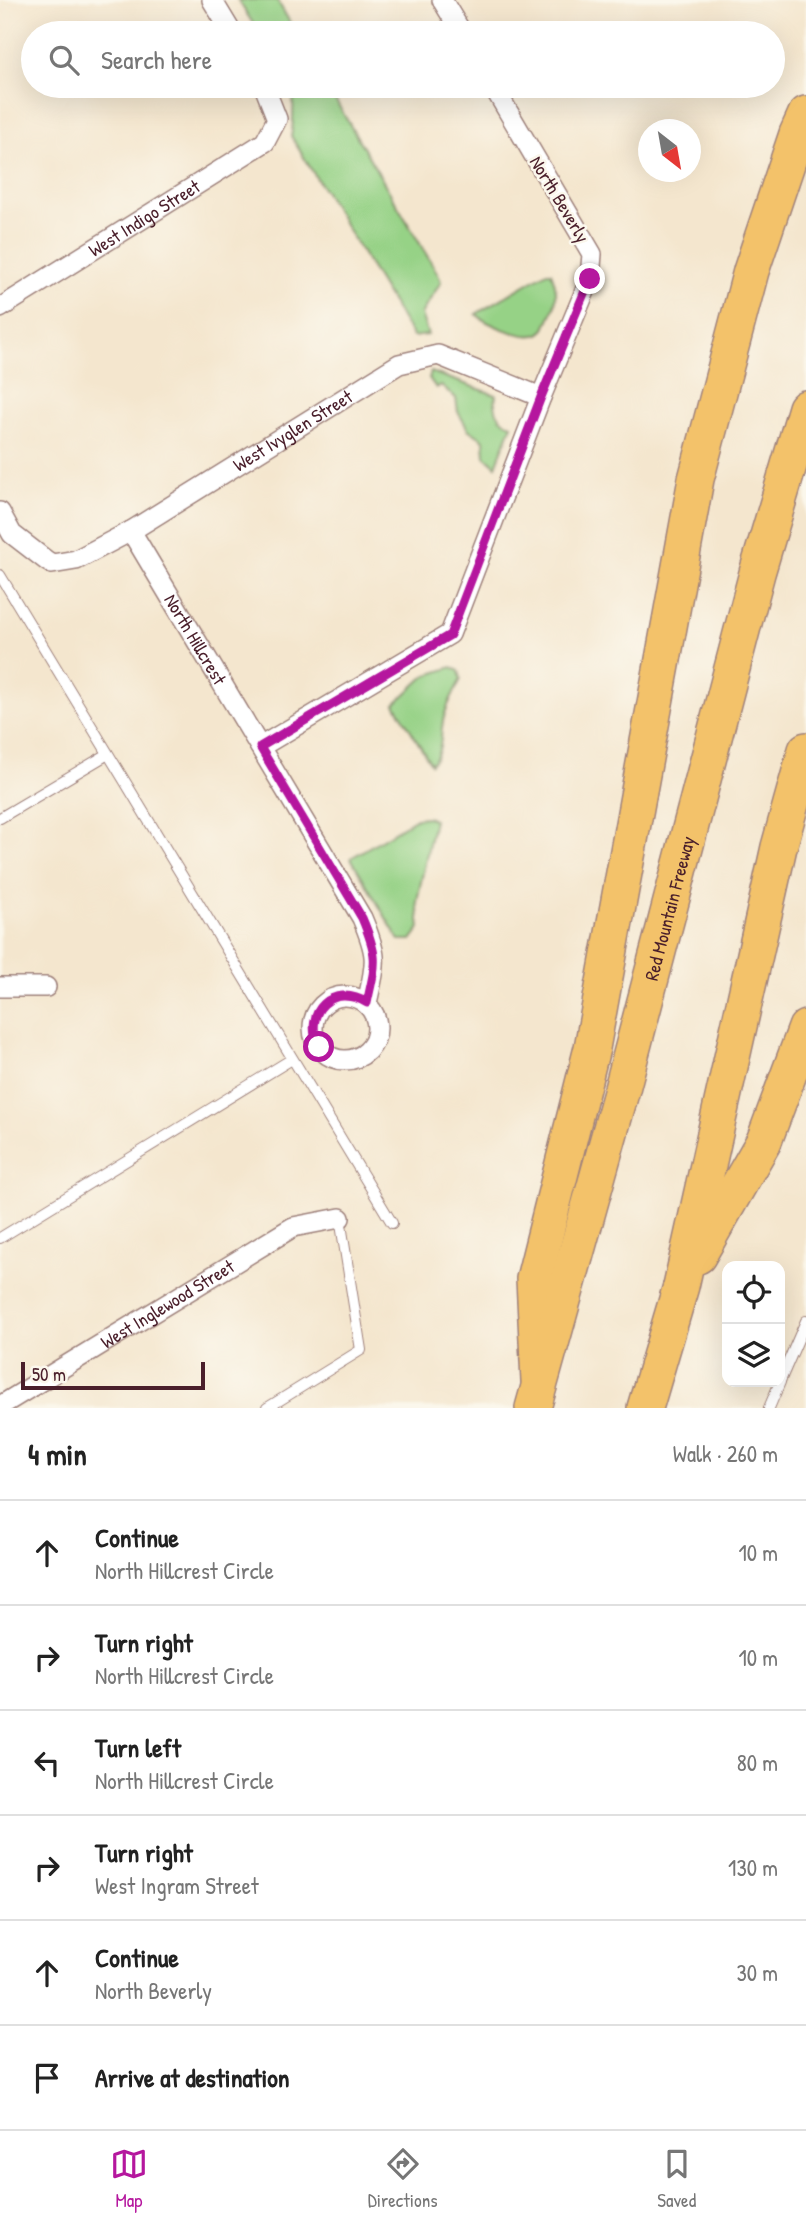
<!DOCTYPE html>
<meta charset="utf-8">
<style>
body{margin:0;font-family:"Patrick Hand",sans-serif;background:#f2f2f2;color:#222}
.controls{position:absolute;right:21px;bottom:21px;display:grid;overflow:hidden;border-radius:14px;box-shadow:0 7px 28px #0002}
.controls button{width:63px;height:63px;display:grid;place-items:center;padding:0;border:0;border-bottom:2px solid #e0e0e0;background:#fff;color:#222;font:35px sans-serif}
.compass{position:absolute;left:638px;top:119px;width:63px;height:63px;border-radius:50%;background:#fff;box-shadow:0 7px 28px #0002;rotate:149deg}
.scale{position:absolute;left:21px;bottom:18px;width:184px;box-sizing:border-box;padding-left:7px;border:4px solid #4a1f2b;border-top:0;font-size:19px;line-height:24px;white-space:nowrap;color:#4a1f2b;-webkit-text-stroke:5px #fbf7ec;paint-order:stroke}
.stop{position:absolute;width:21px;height:21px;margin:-16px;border:5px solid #b5179e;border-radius:50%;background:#fff}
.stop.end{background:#b5179e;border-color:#fff;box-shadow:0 2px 7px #0008}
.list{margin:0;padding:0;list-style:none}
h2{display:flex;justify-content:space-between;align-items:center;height:91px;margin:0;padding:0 28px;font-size:30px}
h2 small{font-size:23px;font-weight:400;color:#767676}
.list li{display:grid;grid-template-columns:46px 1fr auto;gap:21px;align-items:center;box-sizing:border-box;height:105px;padding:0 28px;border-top:2px solid #e0e0e0}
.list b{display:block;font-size:26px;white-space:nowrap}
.list p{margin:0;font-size:23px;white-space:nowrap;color:#767676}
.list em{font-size:23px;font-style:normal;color:#767676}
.icon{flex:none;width:38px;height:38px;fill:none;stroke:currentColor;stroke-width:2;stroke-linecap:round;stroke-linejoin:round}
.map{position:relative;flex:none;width:806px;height:1408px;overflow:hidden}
.search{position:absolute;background:#fff;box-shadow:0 7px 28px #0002;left:21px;right:21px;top:21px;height:77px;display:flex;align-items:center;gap:18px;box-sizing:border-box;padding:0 24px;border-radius:38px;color:#767676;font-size:26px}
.sheet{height:721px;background:#fff}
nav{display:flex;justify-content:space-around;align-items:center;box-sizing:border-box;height:98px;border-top:2px solid #e0e0e0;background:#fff;font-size:19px;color:#767676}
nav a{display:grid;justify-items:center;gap:4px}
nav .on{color:#b5179e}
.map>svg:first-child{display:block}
</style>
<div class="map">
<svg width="806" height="1408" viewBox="0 0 806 1408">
<rect width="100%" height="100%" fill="#fbf7ec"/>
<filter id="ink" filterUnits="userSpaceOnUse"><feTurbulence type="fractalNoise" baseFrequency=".0143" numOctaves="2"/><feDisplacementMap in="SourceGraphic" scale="14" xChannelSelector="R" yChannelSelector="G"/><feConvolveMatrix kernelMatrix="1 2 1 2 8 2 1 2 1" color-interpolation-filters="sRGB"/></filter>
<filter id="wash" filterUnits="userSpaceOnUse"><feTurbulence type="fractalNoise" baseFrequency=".00686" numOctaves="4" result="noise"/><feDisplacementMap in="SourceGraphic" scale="28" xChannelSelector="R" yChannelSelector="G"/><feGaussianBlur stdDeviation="1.57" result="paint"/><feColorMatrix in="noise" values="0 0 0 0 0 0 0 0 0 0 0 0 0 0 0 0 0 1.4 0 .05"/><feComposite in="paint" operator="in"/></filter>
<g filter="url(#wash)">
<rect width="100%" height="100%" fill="#f4e6ce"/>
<!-- green -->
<g fill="#96d286" stroke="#707858" stroke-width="2">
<path d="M238 0H277L296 33H259Z"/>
<path d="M294 86H327L439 276 441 282 421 314 428 335 413 337 291 136C295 119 292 103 294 86Z"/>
<path d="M547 272H551C561 297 555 306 545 329 543 331 538 335 535 335 521 338 486 324 476 314Z"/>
<path d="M431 372 496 395C493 409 498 420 512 425L496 466 485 456 484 440 468 429 458 412 456 398 441 386 436 388 429 378Z"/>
<path d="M452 667 459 671 461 679C454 693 446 705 443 721 440 737 443 751 431 764L395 704 425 676Z"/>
<path d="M427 817 434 820 417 901 420 928 411 940H399L351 858 417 818Z"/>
</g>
</g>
<g filter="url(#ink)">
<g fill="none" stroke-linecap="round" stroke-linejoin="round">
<!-- lane casing -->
<g stroke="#9f827c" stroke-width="12">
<g id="lane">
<path d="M0 575 392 1223"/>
<path d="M0 818 108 754"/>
<path d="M0 1238 292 1059"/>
<path d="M780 1381 806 1321"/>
<path d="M267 1408 361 1350 340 1218"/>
<path d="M769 1408 780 1382"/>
</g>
</g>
<!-- street casing -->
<g stroke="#9f827c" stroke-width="22">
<g id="street">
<path d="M212 0 232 33"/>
<path d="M442 0 462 33"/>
<path id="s1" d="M0 308 265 142 277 119 264 86"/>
<path id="s2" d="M0 512 12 534 47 561 52 564 76 560 131 531 399 364 438 355 541 397"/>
<path id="s3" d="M131 531 362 918C379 958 376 962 367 1003"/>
<path d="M260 747 450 634 541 397 590 279 592 254 493 86"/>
<path d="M0 987H46"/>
<circle cx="345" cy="1028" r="32"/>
<path id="s4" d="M0 1406 293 1227 340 1218"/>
</g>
</g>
<!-- highway casing -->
<g stroke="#9f827c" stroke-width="38">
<g id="highway">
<path d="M698 1256 764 1141 806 1028"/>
<path d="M539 1381 534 1279 592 1048 696 479 751 271 797 134 806 114"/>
<path id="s5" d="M533 1408 622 1089 757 573 806 408"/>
<path d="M645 1408 681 1286 779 847 806 750"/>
</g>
</g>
<!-- lane -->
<use href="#lane" stroke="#fff" stroke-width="10"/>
<!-- street -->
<use href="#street" stroke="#fff" stroke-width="19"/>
<!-- highway -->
<use href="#highway" stroke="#f3c26a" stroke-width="35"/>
</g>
</g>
<g fill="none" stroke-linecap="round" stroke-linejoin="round" filter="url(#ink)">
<!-- route -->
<path stroke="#b5179e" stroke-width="9" d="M319 1047C302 1012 333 982 367 1003 376 962 379 958 362 918L260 747 450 635 541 397 590 279"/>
</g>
<g text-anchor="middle" stroke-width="5" stroke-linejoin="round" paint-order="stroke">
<!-- street labels -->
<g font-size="19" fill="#4a1f2b" stroke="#fbf7ec">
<text transform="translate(560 199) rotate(59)" y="7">North Beverly</text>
<text dy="7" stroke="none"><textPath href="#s1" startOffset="170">West Indigo Street</textPath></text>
<text dy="7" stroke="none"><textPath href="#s2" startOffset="352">West Ivyglen Street</textPath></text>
<text dy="7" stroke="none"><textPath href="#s3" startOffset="126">North Hillcrest</textPath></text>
<text dy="7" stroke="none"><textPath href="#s5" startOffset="518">Red Mountain Freeway</textPath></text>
<text dy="7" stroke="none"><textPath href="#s4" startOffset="196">West Inglewood Street</textPath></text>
</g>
</g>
</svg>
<div class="controls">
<button><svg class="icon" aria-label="locate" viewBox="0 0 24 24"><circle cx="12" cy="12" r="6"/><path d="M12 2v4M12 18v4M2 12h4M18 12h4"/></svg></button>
<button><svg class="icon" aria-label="layers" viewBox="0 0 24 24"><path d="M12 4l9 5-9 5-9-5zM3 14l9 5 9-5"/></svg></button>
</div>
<svg class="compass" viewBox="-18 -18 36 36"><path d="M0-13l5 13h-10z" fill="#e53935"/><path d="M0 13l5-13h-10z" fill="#767676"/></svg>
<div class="scale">50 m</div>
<div class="stop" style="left:319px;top:1047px"></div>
<div class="stop end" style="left:590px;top:279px"></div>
<div class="search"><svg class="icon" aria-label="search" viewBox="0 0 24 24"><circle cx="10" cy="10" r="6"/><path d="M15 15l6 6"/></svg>Search here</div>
</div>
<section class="sheet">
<h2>4 min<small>Walk · 260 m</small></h2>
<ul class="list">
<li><svg class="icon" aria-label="ahead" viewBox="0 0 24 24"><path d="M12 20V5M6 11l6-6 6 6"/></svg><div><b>Continue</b><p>North Hillcrest Circle</p></div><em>10 m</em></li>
<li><svg class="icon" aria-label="right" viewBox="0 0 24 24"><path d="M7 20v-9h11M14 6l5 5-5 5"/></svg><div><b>Turn right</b><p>North Hillcrest Circle</p></div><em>10 m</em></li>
<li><svg class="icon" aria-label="left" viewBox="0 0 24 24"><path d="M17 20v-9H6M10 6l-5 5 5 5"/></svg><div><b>Turn left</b><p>North Hillcrest Circle</p></div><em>80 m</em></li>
<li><svg class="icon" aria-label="right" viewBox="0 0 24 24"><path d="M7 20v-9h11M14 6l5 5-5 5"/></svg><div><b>Turn right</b><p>West Ingram Street</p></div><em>130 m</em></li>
<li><svg class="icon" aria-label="ahead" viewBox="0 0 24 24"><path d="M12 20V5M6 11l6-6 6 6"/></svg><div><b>Continue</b><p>North Beverly</p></div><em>30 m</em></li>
<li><svg class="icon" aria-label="arrive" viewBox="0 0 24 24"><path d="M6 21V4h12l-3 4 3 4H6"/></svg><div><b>Arrive at destination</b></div></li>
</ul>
</section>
<nav>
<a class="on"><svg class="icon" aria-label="map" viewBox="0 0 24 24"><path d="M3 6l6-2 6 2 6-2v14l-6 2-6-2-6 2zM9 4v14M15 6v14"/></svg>Map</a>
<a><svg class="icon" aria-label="directions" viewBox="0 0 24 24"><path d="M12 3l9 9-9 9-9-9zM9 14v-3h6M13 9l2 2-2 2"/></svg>Directions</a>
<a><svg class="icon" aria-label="saved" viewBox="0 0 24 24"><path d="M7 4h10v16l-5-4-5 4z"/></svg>Saved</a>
</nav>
